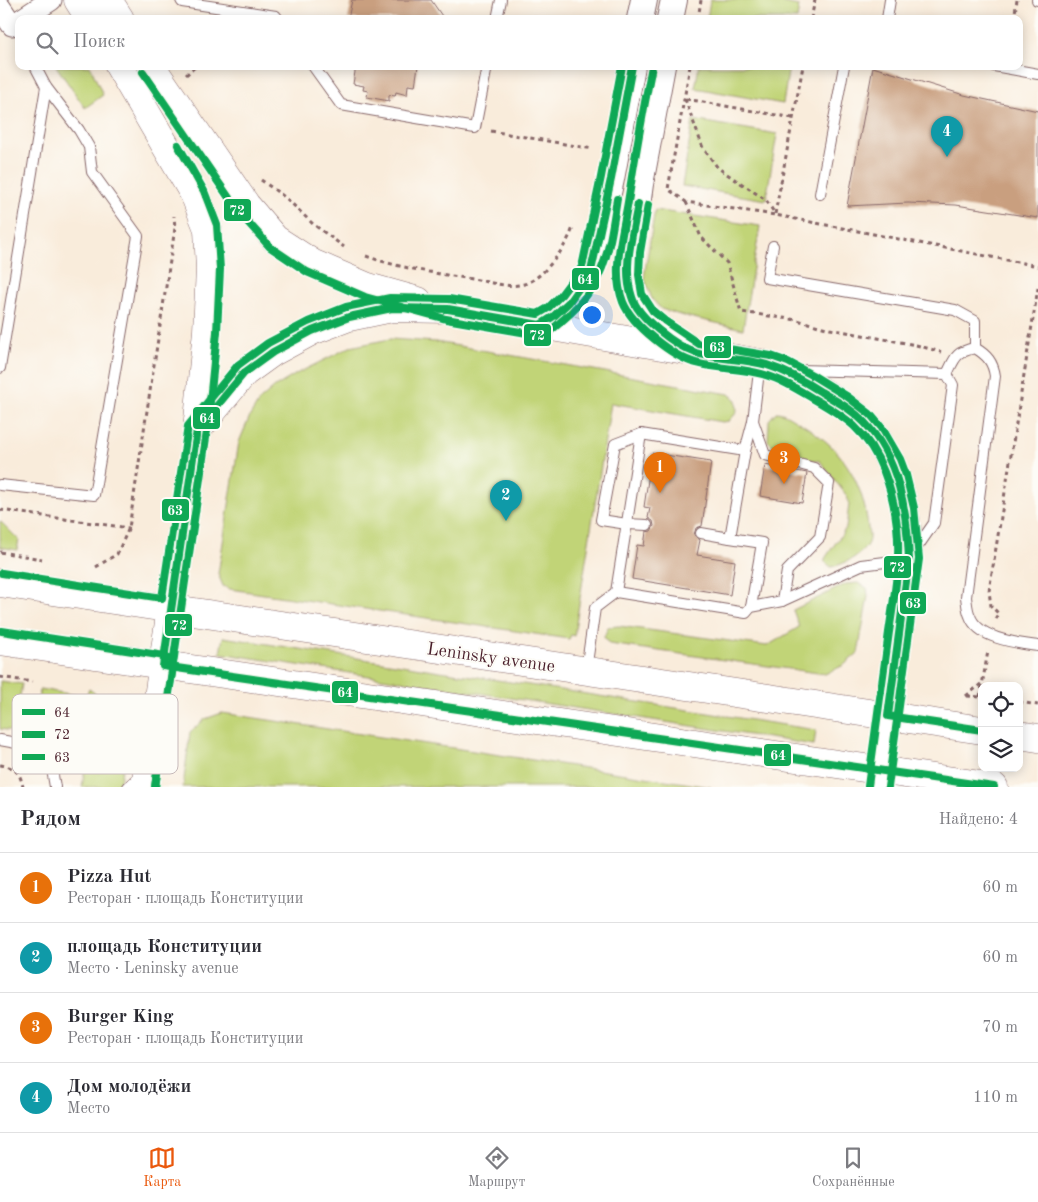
<!DOCTYPE html>
<html lang="ru">
<meta charset="utf-8">
<style>
body{margin:0;font-family:"Old Standard TT",serif;background:#f2f2f3;color:#2b2b33}
.controls{position:absolute;right:15px;bottom:15px;display:grid;overflow:hidden;border-radius:10px;box-shadow:0 2px 12px #0003}
.controls button{width:45px;height:45px;display:grid;place-items:center;padding:0;border:0;border-bottom:1px solid #e1e1e2;background:#fff;color:#2b2b33;font:25px sans-serif}
.you{position:absolute;left:591px;top:314px;width:18px;height:18px;margin:-12px;border:4px solid #fff;border-radius:50%;background:#1a73e8;box-shadow:0 0 0 8px #1a73e833}
.badge{display:grid;place-items:center;width:32px;height:32px;border-radius:50%;background:#ea580c;color:#fff;font-size:16px;font-weight:700}
.pin{position:absolute;translate:-50% -41px;filter:drop-shadow(0 1px 2px #0008)}
.pin::after{content:'';position:absolute;top:26px;width:18px;height:15px;background:inherit;clip-path:polygon(0 0,100% 0,50% 100%)}
.list{margin:0;padding:0;list-style:none}
h2{display:flex;justify-content:space-between;align-items:center;height:65px;margin:0;padding:0 20px;font-size:21px}
h2 small{font-size:16px;font-weight:400;color:#7c7c81}
.list li{display:grid;grid-template-columns:32px 1fr auto;gap:15px;align-items:center;box-sizing:border-box;height:70px;padding:0 20px;border-top:1px solid #e1e1e2}
.list b{display:block;font-size:19px;white-space:nowrap}
.list p{margin:0;font-size:16px;white-space:nowrap;color:#7c7c81}
.list em{font-size:16px;font-style:normal;color:#7c7c81}
.icon{flex:none;width:28px;height:28px;fill:none;stroke:currentColor;stroke-width:2;stroke-linecap:round;stroke-linejoin:round}
.map{position:relative;flex:none;width:1038px;height:787px;overflow:hidden}
.search{position:absolute;background:#fff;box-shadow:0 2px 12px #0003;left:15px;right:15px;top:15px;height:55px;display:flex;align-items:center;gap:12px;box-sizing:border-box;padding:0 18px;border-radius:10px;color:#7c7c81;font-size:19px}
.sheet{height:345px;background:#fff}
nav{display:flex;justify-content:space-around;align-items:center;box-sizing:border-box;height:70px;border-top:1px solid #e1e1e2;background:#fff;font-size:14px;color:#7c7c81}
nav a{display:grid;justify-items:center;gap:2px}
nav .on{color:#ea580c}
.map>svg:first-child{display:block}
</style>
<div class="map">
<svg width="1038" height="787" viewBox="0 0 1038 787">
<rect width="100%" height="100%" fill="#fdfcf7"/>
<filter id="ink" filterUnits="userSpaceOnUse"><feTurbulence type="fractalNoise" baseFrequency=".02" numOctaves="2"/><feDisplacementMap in="SourceGraphic" scale="10" xChannelSelector="R" yChannelSelector="G"/><feConvolveMatrix kernelMatrix="1 2 1 2 8 2 1 2 1" color-interpolation-filters="sRGB"/></filter>
<filter id="wash" filterUnits="userSpaceOnUse"><feTurbulence type="fractalNoise" baseFrequency=".0096" numOctaves="4" result="noise"/><feDisplacementMap in="SourceGraphic" scale="20" xChannelSelector="R" yChannelSelector="G"/><feGaussianBlur stdDeviation="1.12" result="paint"/><feColorMatrix in="noise" values="0 0 0 0 0 0 0 0 0 0 0 0 0 0 0 0 0 1.4 0 .05"/><feComposite in="paint" operator="in"/></filter>
<g filter="url(#wash)">
<rect width="100%" height="100%" fill="#f9ecdb"/>
<!-- green -->
<g fill="#c1d477" stroke="#867a51">
<path d="M710 0H767L799 6 797 19H707Z"/>
<path d="M56 66H90L103 95 85 108Z"/>
<path d="M699 66H789L783 104 695 88Z"/>
<path d="M693 120 777 134 766 200 682 186Z"/>
<path d="M655 210 760 226 743 329 680 315 661 309 652 299 644 277Z"/>
<path d="M390 339 436 342 729 394 736 400 737 412 729 421 722 422 611 403 574 636 571 635 569 639 230 589 223 586 218 574 239 442 250 416 259 401 275 387 298 373 350 347Z"/>
<path d="M776 412C784 412 793 419 800 423 815 432 830 443 841 457 857 477 866 503 868 528 869 533 870 539 868 543 863 555 843 565 831 567L824 561 826 557 846 528 849 504 847 496 820 461 794 457 785 447 772 445 768 441 769 420Z"/>
<path d="M0 521 19 540 17 550 0 547Z"/>
<path d="M858 583 867 588 868 596 858 653 844 665 825 674 609 644 604 637 608 627 619 626 767 646 799 627 793 610 846 584Z"/>
<path d="M223 637 816 730 814 745 220 653Z"/>
<path d="M0 681 22 684 14 731 0 729Z"/>
<path d="M40 689 86 697 89 689C98 696 108 702 116 711 131 732 123 764 119 787H82L89 743 31 734Z"/>
<path d="M222 713 711 787H183L190 732 205 719Z"/>
</g>
<g id="blocks">
<!-- building -->
<g fill="#c99f7f">
<path d="M352 0H431L444 19H348Z"/>
<path d="M356 66H418L415 86 408 85 407 95 396 92 395 96 389 95V101L367 97 368 91 363 90 364 86 353 84Z"/>
<path d="M873 67 964 95 1038 111V218L956 205 908 203 847 206Z"/>
<path d="M652 453 711 462 702 526 696 528 694 535 700 540 697 555 735 561 730 595 632 579 637 545 644 546 646 532 651 531 654 526 653 521 648 518 650 508 644 507Z"/>
<path d="M765 465 807 473 802 503 760 496Z"/>
</g>
</g>
</g>
<g filter="url(#ink)">
<use href="#blocks" fill-opacity="0" stroke="#876769" stroke-width="1"/>
<g fill="none" stroke-linecap="round" stroke-linejoin="round">
<!-- service casing -->
<g stroke="#876769" stroke-width="12">
<g id="service">
<path d="M181 0 182 2 276 16 278 19"/>
<path d="M1037 0H1038"/>
<path d="M497 19 501 0"/>
<path d="M887 19 890 0"/>
<path d="M313 66 341 105 475 128 487 66"/>
<path d="M994 66 1038 74"/>
<path d="M820 194 844 66"/>
<path d="M773 246 767 278 955 310 975 321V348"/>
<path d="M0 368 46 87"/>
<path d="M947 374C955 358 955 352 975 348 987 355 993 362 995 376L966 597C967 603 967 610 970 616 978 639 1017 643 1038 646"/>
<path d="M753 421 765 455 814 468 829 483 820 537 787 571 782 601"/>
<path d="M0 485 94 495 138 236 92 172 89 147 79 130 46 87 35 66"/>
<path d="M647 525 627 524 601 520 615 444 641 434 745 451"/>
<path d="M701 533 730 538"/>
<path d="M616 592 641 434"/>
<path d="M751 607 762 543 730 538 745 451 753 421 760 363"/>
<path d="M586 670 595 608 616 592 746 613 751 607 782 601 861 565 909 559 934 523 953 385 947 374 800 370"/>
<path d="M0 740 22 744 50 758 55 787"/>
<path d="M128 787 142 774"/>
</g>
</g>
<!-- minor casing -->
<g stroke="#876769" stroke-width="23">
<g id="minor">
<path d="M0 7 12 25 19 21"/>
<path d="M22 19 51 0"/>
</g>
</g>
<!-- tertiary casing -->
<g stroke="#876769" stroke-width="28">
<g id="tertiary">
<path d="M640 19 644 0"/>
<path d="M670 19 674 0"/>
<path d="M662 66 640 184 629 264V286L632 298 638 310 658 330 692 351"/>
<path d="M540 325 554 316 569 302 591 271 611 179 632 66"/>
</g>
</g>
<!-- secondary casing -->
<g stroke="#876769" stroke-width="29">
<g id="secondary">
<path d="M78 0 90 19"/>
<path d="M108 0 120 19"/>
<path d="M119 66 195 196 208 229 210 269 207 331 197 430 145 787"/>
<path d="M151 66 246 205 275 239 312 263 368 287 418 301"/>
<path d="M197 430 244 373 273 352 312 331 349 317 392 308 448 309 760 363C784 370 805 381 826 394 843 405 860 416 873 432 878 438 881 446 885 452 903 486 908 521 909 559L878 787"/>
</g>
</g>
<!-- primary casing -->
<g stroke="#876769" stroke-width="29">
<g id="primary">
<path d="M0 583 982 730"/>
<path d="M0 641 994 787"/>
<path d="M1019 735 1038 738"/>
</g>
</g>
<!-- path -->
<g stroke="#876769" stroke-width="3" stroke-dasharray="4 4" stroke-linecap="butt">
<path d="M698 19 701 0"/>
<path d="M811 19 815 0"/>
<path d="M1014 19 1017 0"/>
<path d="M690 66 668 189 686 202 775 215 1038 266"/>
<path d="M186 75 196 66"/>
<path d="M685 99 703 148 718 168 766 200 775 214"/>
<path d="M686 99 793 118"/>
<path d="M491 131 593 149"/>
<path d="M261 180 286 198 313 224 344 247"/>
<path d="M686 202 701 237 727 263 741 312 797 320 830 329 916 345 941 352"/>
<path d="M775 214 803 66"/>
<path d="M366 256C402 269 440 274 478 280 493 283 509 288 524 284 542 280 568 245 573 227"/>
<path d="M0 510 129 528"/>
<path d="M0 552 42 559"/>
<path d="M96 567 117 554 129 528 175 228 174 216"/>
<path d="M996 619 999 614 991 606 989 591 1038 288"/>
<path d="M0 677 32 682"/>
<path d="M966 696 981 684"/>
<path d="M967 696 980 697"/>
<path d="M980 697 988 651"/>
<path d="M1019 702 1038 705"/>
<path d="M0 765C15 767 20 772 23 787"/>
</g>
<!-- service -->
<use href="#service" stroke="#fff" stroke-width="10"/>
<!-- minor -->
<use href="#minor" stroke="#fff" stroke-width="21"/>
<!-- tertiary -->
<use href="#tertiary" stroke="#fff" stroke-width="26"/>
<!-- secondary -->
<use href="#secondary" stroke="#fff" stroke-width="28"/>
<!-- primary -->
<use href="#primary" stroke="#fff" stroke-width="28"/>
<!-- bus-1 casing -->
<g stroke="#fdfcf7" stroke-width="11">
<g id="bus-1">
<path d="M632 66 611 179 591 271 569 302 554 316 540 325 448 309 392 308 349 317 312 331 273 352 244 373 197 430 163 666 994 787"/>
<path d="M638 204C633 233 622 268 632 297 638 318 676 346 696 353 719 360 744 358 767 365 786 371 804 381 821 392 836 401 852 409 864 422 899 458 907 511 909 559L888 716 982 730"/>
</g>
</g>
<!-- bus-2 casing -->
<g stroke="#fdfcf7" stroke-width="11">
<g id="bus-2">
<path d="M652 66C643 111 635 156 628 202 623 233 611 271 623 302 632 325 673 357 696 363 718 369 741 368 762 374 781 379 797 389 814 399 828 407 842 415 854 426 881 451 893 491 897 526 901 562 894 597 889 632 882 683 875 734 868 786"/>
<path d="M143 72 238 211 270 247 307 272 365 297 446 319 538 335C548 335 557 325 564 319 606 283 609 250 617 199"/>
<path d="M155 787 207 431 217 332 220 269 217 225 204 191 178 145"/>
</g>
</g>
<!-- bus-3 casing -->
<g stroke="#fdfcf7" stroke-width="11">
<g id="bus-3">
<path d="M648 205 640 252 639 275 642 294 653 311 665 321 699 344 771 356 788 362 812 375 848 397 870 414 882 428 900 459 906 475 914 508 919 559 888 787"/>
<path d="M2 573 162 598 188 426 238 365 268 343 308 322 346 307 390 298 449 299 538 314 548 308 561 295 582 267 601 177 622 66"/>
<path d="M2 631 165 656 170 659 173 667 155 787"/>
</g>
</g>
<!-- bus-1 -->
<use href="#bus-1" stroke="#10a855" stroke-width="8"/>
<!-- bus-2 -->
<use href="#bus-2" stroke="#10a855" stroke-width="8"/>
<!-- bus-3 -->
<use href="#bus-3" stroke="#10a855" stroke-width="8"/>
</g>
</g>
<g text-anchor="middle" stroke-width="4.5" stroke-linejoin="round" paint-order="stroke">
<!-- street labels -->
<g font-size="18" fill="#4a1f2b" stroke="#fdfcf7">
<text transform="translate(491 657) rotate(8)" y="6">Leninsky avenue</text>
</g>
</g>
<!-- legend -->
<rect x="12" y="694" width="166" height="80" rx="8" fill="#fdfcf7" stroke="#c7baba" stroke-width="1"/>
<rect x="22" y="709" width="23" height="6" fill="#10a855"/>
<rect x="22" y="731" width="23" height="7" fill="#10a855"/>
<rect x="22" y="754" width="23" height="6" fill="#10a855"/>
<g font-size="14" fill="#4a1f2b">
<text x="54" y="717">64</text>
<text x="54" y="739">72</text>
<text x="54" y="762">63</text>
</g>
<g stroke="#fdfcf7" stroke-width="2">
<rect x="223" y="198" width="29" height="24" rx="5" fill="#10a855"/>
<rect x="571" y="267" width="29" height="24" rx="5" fill="#10a855"/>
<rect x="523" y="323" width="29" height="24" rx="5" fill="#10a855"/>
<rect x="703" y="335" width="29" height="24" rx="5" fill="#10a855"/>
<rect x="192" y="406" width="29" height="24" rx="5" fill="#10a855"/>
<rect x="161" y="498" width="29" height="24" rx="5" fill="#10a855"/>
<rect x="883" y="555" width="29" height="24" rx="5" fill="#10a855"/>
<rect x="899" y="591" width="28" height="24" rx="5" fill="#10a855"/>
<rect x="164" y="613" width="29" height="24" rx="5" fill="#10a855"/>
<rect x="331" y="680" width="28" height="24" rx="5" fill="#10a855"/>
<rect x="763" y="743" width="29" height="24" rx="5" fill="#10a855"/>
</g>
<g font-size="14" text-anchor="middle" font-weight="bold" fill="#fff">
<text x="237" y="215">72</text>
<text x="585" y="284">64</text>
<text x="537" y="340">72</text>
<text x="717" y="352">63</text>
<text x="207" y="423">64</text>
<text x="175" y="515">63</text>
<text x="897" y="572">72</text>
<text x="913" y="608">63</text>
<text x="179" y="630">72</text>
<text x="345" y="697">64</text>
<text x="778" y="760">64</text>
</g>
</svg>
<div class="controls">
<button><svg class="icon" aria-label="locate" viewBox="0 0 24 24"><circle cx="12" cy="12" r="6"/><path d="M12 2v4M12 18v4M2 12h4M18 12h4"/></svg></button>
<button><svg class="icon" aria-label="layers" viewBox="0 0 24 24"><path d="M12 4l9 5-9 5-9-5zM3 14l9 5 9-5"/></svg></button>
</div>
<div class="you"></div>
<div class="pin badge" style="left:660px;top:493px;background:#e8710a">1</div>
<div class="pin badge" style="left:506px;top:521px;background:#0f9aa8">2</div>
<div class="pin badge" style="left:784px;top:484px;background:#e8710a">3</div>
<div class="pin badge" style="left:947px;top:157px;background:#0f9aa8">4</div>
<div class="search"><svg class="icon" aria-label="search" viewBox="0 0 24 24"><circle cx="10" cy="10" r="6"/><path d="M15 15l6 6"/></svg>Поиск</div>
</div>
<section class="sheet">
<h2>Рядом<small>Найдено: 4</small></h2>
<ul class="list">
<li><span class="badge" style="background:#e8710a">1</span><div><b>Pizza Hut</b><p>Ресторан · площадь Конституции</p></div><em>60 m</em></li>
<li><span class="badge" style="background:#0f9aa8">2</span><div><b>площадь Конституции</b><p>Место · Leninsky avenue</p></div><em>60 m</em></li>
<li><span class="badge" style="background:#e8710a">3</span><div><b>Burger King</b><p>Ресторан · площадь Конституции</p></div><em>70 m</em></li>
<li><span class="badge" style="background:#0f9aa8">4</span><div><b>Дом молодёжи</b><p>Место</p></div><em>110 m</em></li>
</ul>
</section>
<nav>
<a class="on"><svg class="icon" aria-label="map" viewBox="0 0 24 24"><path d="M3 6l6-2 6 2 6-2v14l-6 2-6-2-6 2zM9 4v14M15 6v14"/></svg>Карта</a>
<a><svg class="icon" aria-label="directions" viewBox="0 0 24 24"><path d="M12 3l9 9-9 9-9-9zM9 14v-3h6M13 9l2 2-2 2"/></svg>Маршрут</a>
<a><svg class="icon" aria-label="saved" viewBox="0 0 24 24"><path d="M7 4h10v16l-5-4-5 4z"/></svg>Сохранённые</a>
</nav>
